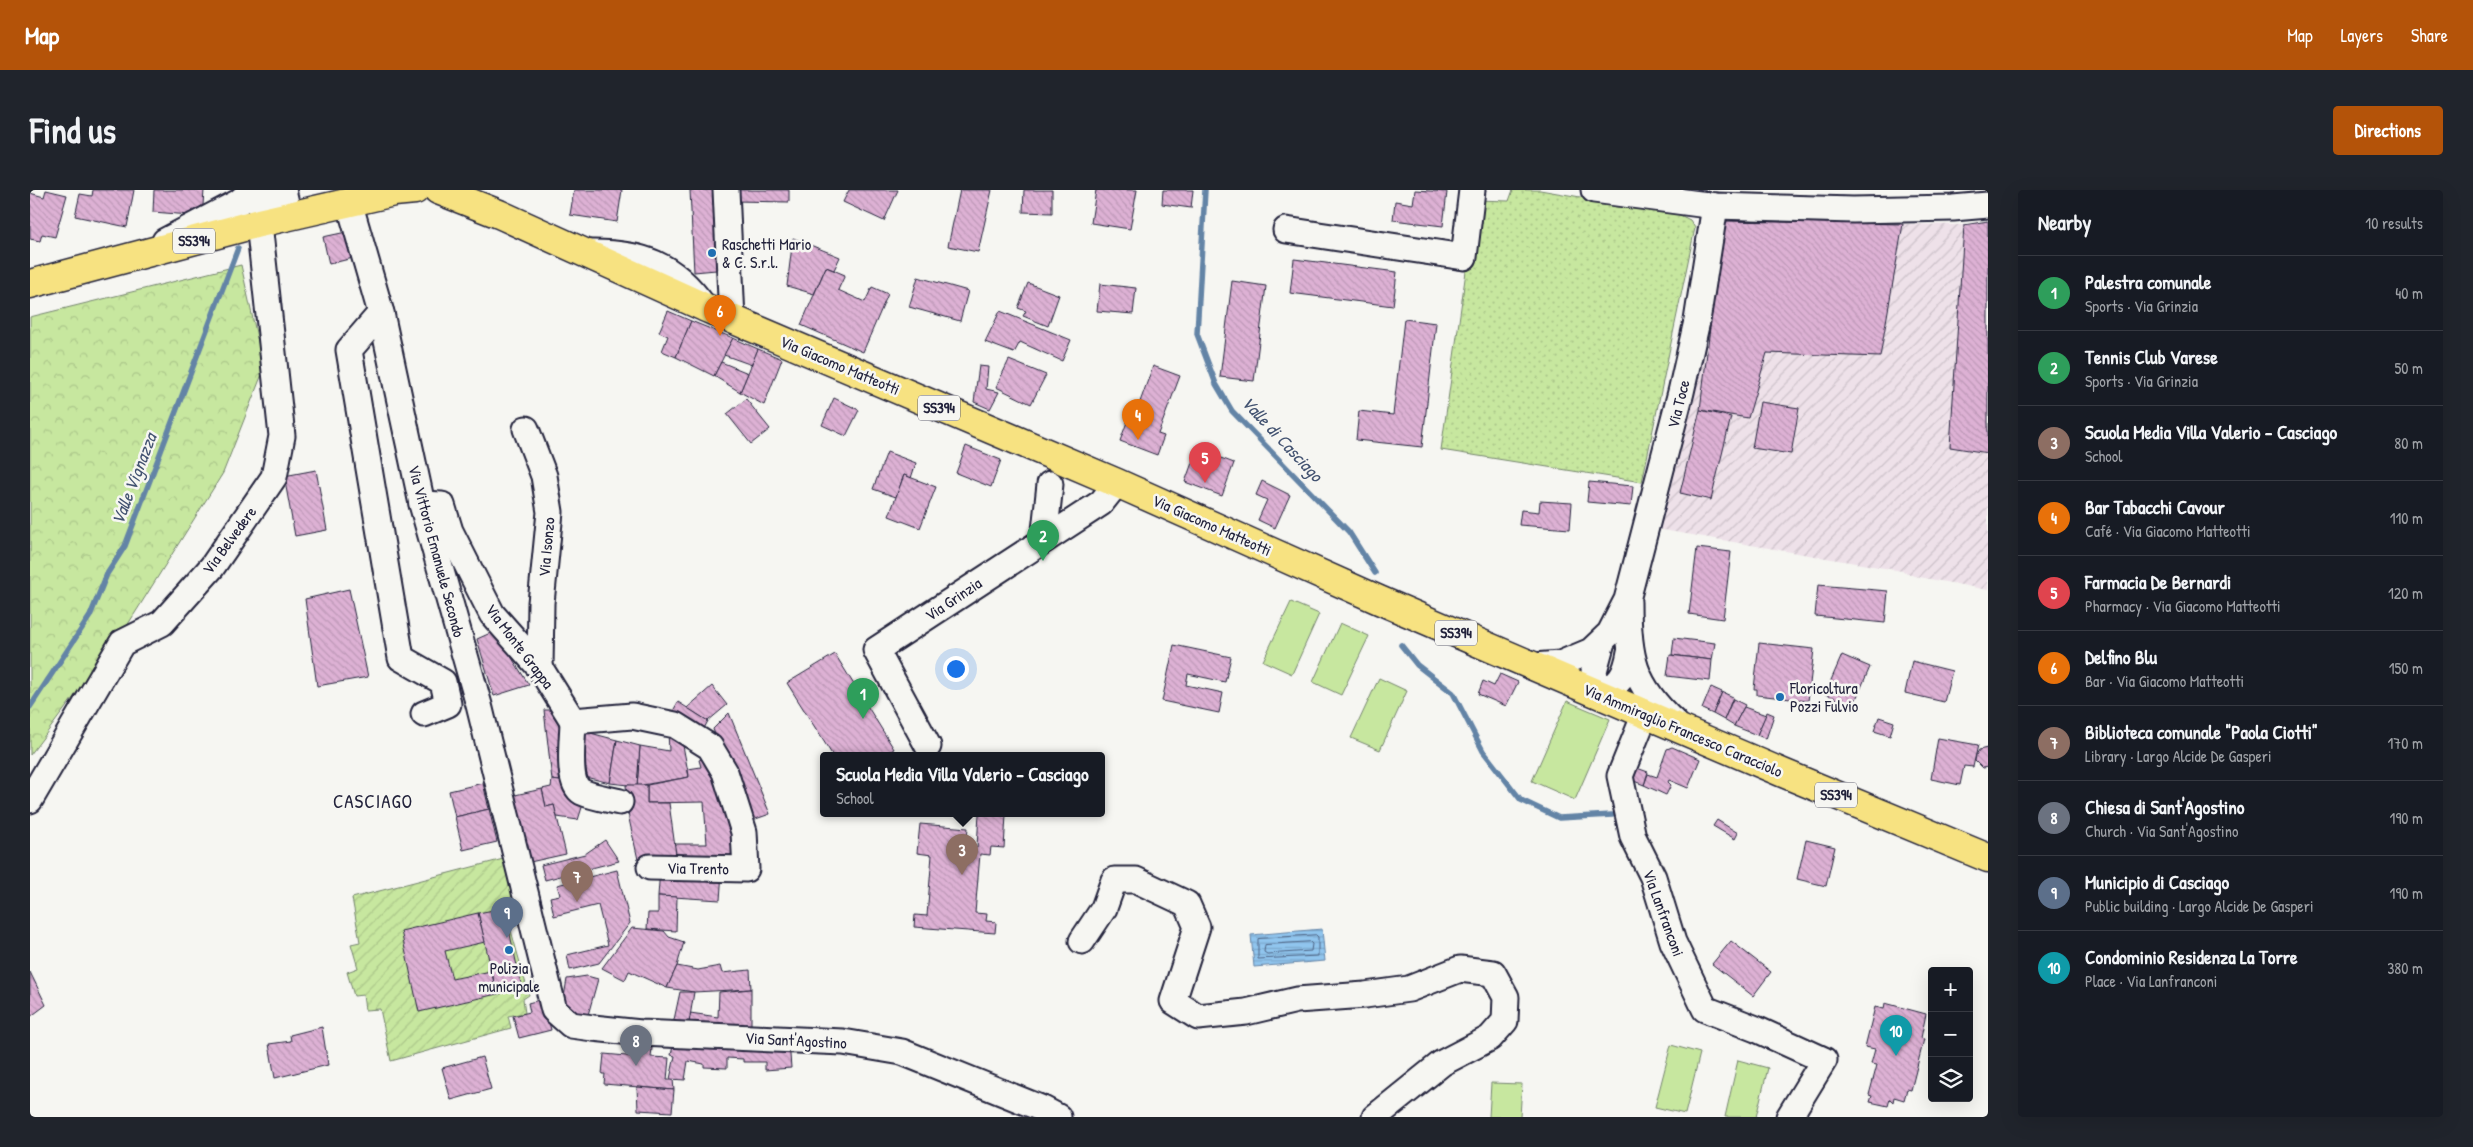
<!DOCTYPE html>
<meta charset="utf-8">
<style>
body{margin:0;font-family:"Patrick Hand",sans-serif;background:#20242c;color:#f1f3f6}
.controls{position:absolute;right:15px;bottom:15px;display:grid;overflow:hidden;border-radius:5px;box-shadow:0 5px 20px #0002}
.controls button{width:45px;height:45px;display:grid;place-items:center;padding:0;border:0;border-bottom:1px solid #363941;background:#171b24;color:#f1f3f6;font:25px sans-serif}
.you{position:absolute;left:925px;top:478px;width:18px;height:18px;margin:-12px;border:4px solid #fff;border-radius:50%;background:#1a73e8;box-shadow:0 0 0 8px #1a73e833}
.badge{display:grid;place-items:center;width:32px;height:32px;border-radius:50%;background:#b45309;color:#fff;font-size:16px;font-weight:700}
.pin{position:absolute;translate:-50% -41px;filter:drop-shadow(0 1px 2px #0008)}
.pin::after{content:'';position:absolute;top:26px;width:18px;height:15px;background:inherit;clip-path:polygon(0 0,100% 0,50% 100%)}
.popup{position:absolute;left:790px;top:562px;width:285px;height:65px;box-sizing:border-box;display:grid;place-content:center;border-radius:5px;background:#171b24;filter:drop-shadow(0 1px 4px #0005);font-size:16px;white-space:nowrap;color:#9ea1a6}
.popup b{font-size:19px;color:#f1f3f6}
.popup::after{content:'';position:absolute;left:50%;top:100%;margin-left:-10px;border:10px solid transparent;border-top-color:#171b24}
.list{margin:0;padding:0;list-style:none}
h2{display:flex;justify-content:space-between;align-items:center;height:65px;margin:0;padding:0 20px;font-size:21px}
h2 small{font-size:16px;font-weight:400;color:#9ea1a6}
.list li{display:grid;grid-template-columns:32px 1fr auto;gap:15px;align-items:center;box-sizing:border-box;height:75px;padding:0 20px;border-top:1px solid #363941}
.list b{display:block;font-size:19px;white-space:nowrap}
.list p{margin:0;font-size:16px;white-space:nowrap;color:#9ea1a6}
.list em{font-size:16px;font-style:normal;color:#9ea1a6}
.icon{flex:none;width:28px;height:28px;fill:none;stroke:currentColor;stroke-width:2;stroke-linecap:round;stroke-linejoin:round}
.map{position:relative;flex:none;width:1958px;height:927px;overflow:hidden;border-radius:5px}
header{display:flex;align-items:center;gap:30px;box-sizing:border-box;height:70px;padding:0 25px;background:#b45309;color:#fff}
header strong{font-size:24px}
nav{display:flex;gap:28px;margin-inline-start:auto;font-size:18px}
.intro{display:flex;align-items:center;justify-content:space-between;box-sizing:border-box;height:120px;padding:0 30px}
h1{margin:0;font-size:35px}
.button{padding:12px 22px;border-radius:5px;background:#b45309;color:#fff;font-size:18px;font-weight:700}
main{display:flex;gap:30px;padding:0 30px}
aside{flex:1;background:#171b24;border-radius:5px;box-shadow:0 5px 20px #0002}
.map>svg:first-child{display:block}
</style>
<header>
<strong>Map</strong>
<nav><a>Map</a><a>Layers</a><a>Share</a></nav>
</header>
<div class="intro"><h1>Find us</h1><a class="button">Directions</a></div>
<main>
<div class="map">
<svg width="1958" height="927" viewBox="0 0 1958 927">
<defs>
<pattern id="industrial-furrows" width="10" height="10" patternUnits="userSpaceOnUse" patternTransform="scale(1.25)"><rect width="10" height="10" fill="#eee1e9"/><path d="M-1 1l2-2M0 10L10 0M9 11l2-2" fill="none" stroke="#ccc1c9"/></pattern>
<pattern id="grass-dots" width="8" height="8" patternUnits="userSpaceOnUse" patternTransform="scale(1.25)"><rect width="8" height="8" fill="#c7e79f"/><path d="M2 2h.1M6 6h.1" fill="none" stroke="#abc68a" stroke-width="1.8" stroke-linecap="round"/></pattern>
<pattern id="forest-crowns" width="20" height="18" patternUnits="userSpaceOnUse" patternTransform="scale(1.25)"><rect width="20" height="18" fill="#c7e79f"/><path d="M2 6a3 3 0 1 1 6 0M12 15a3 3 0 1 1 6 0" fill="none" stroke="#abc68a"/></pattern>
<pattern id="garden-furrows" width="10" height="10" patternUnits="userSpaceOnUse" patternTransform="scale(1.25)"><rect width="10" height="10" fill="#c7e79f"/><path d="M-1 1l2-2M0 10L10 0M9 11l2-2" fill="none" stroke="#abc68a"/></pattern>
<pattern id="water-rules" width="6" height="5" patternUnits="userSpaceOnUse" patternTransform="scale(1.25)"><rect width="6" height="5" fill="#90c5ee"/><path d="M0 2.5h6" fill="none" stroke="#7ca9cd"/></pattern>
<pattern id="building-back-hatch" width="6" height="6" patternUnits="userSpaceOnUse" patternTransform="scale(1.25)"><rect width="6" height="6" fill="#ddb1d4"/><path d="M-1 5l2 2M0 0l6 6M5-1l2 2" fill="none" stroke="#bd98b7"/></pattern>
</defs>
<rect width="100%" height="100%" fill="#f6f6f2"/>
<filter id="ink" filterUnits="userSpaceOnUse"><feTurbulence type="fractalNoise" baseFrequency=".02" numOctaves="2"/><feDisplacementMap in="SourceGraphic" scale="10" xChannelSelector="R" yChannelSelector="G"/><feConvolveMatrix kernelMatrix="1 2 1 2 8 2 1 2 1" color-interpolation-filters="sRGB"/></filter>
<g filter="url(#ink)">
<!-- industrial -->
<path fill="url(#industrial-furrows)" d="M1693 31 1934 35 1958 31V400L1884 386 1872 381 1627 339Z"/>
<!-- grass -->
<path fill="url(#grass-dots)" stroke="#74846d" d="M1483 0H1510L1648 24 1660 30 1665 38 1612 292 1411 260 1446 10 1479 11Z"/>
<!-- forest -->
<path fill="url(#forest-crowns)" stroke="#74846d" d="M211 75 234 179 193 283 95 439 0 565V127Z"/>
<!-- park -->
<g fill="#c7e79f" stroke="#74846d">
<path d="M1261 412 1289 424 1262 484 1233 471Z"/>
<path d="M1310 433 1339 446 1311 505 1283 492Z"/>
<path d="M1349 488 1377 501 1350 560 1321 548Z"/>
<path d="M1537 511 1580 529 1545 610 1502 591Z"/>
<path d="M1641 855 1670 863 1655 924 1625 917Z"/>
<path d="M1708 870 1738 878 1726 927H1695Z"/>
<path d="M1461 893 1492 894 1490 927H1459Z"/>
</g>
<!-- garden -->
<path fill="url(#garden-furrows)" stroke="#74846d" d="M485 666 495 708 475 719 499 805 493 809 495 823 478 826 481 838 361 871 350 819 335 820 333 805 324 806 317 782 328 778 321 754 330 752 322 708Z"/>
<!-- water -->
<path fill="url(#water-rules)" stroke="#6484a6" d="M1292 739 1295 771 1224 777 1221 745Z"/>
<g fill="none" stroke-linecap="round" stroke-linejoin="round">
<!-- shore -->
<g stroke="#4e6383" stroke-width="1">
<path d="M1286 745 1288 747V766L1228 769V749Z"/>
<path d="M1280 752 1282 754 1281 761 1237 764 1234 762 1235 755Z"/>
</g>
<!-- stream -->
<g stroke="#6484a6" stroke-width="5.5">
<path d="M1175 0 1167 144 1186 194 1202 221 1319 342 1345 383"/>
<path d="M1371 455 1387 475 1423 503 1453 561 1491 610 1529 628 1582 625"/>
<path d="M0 517 60 426 77 384 95 356 208 58"/>
</g>
</g>
<!-- building -->
<g fill="url(#building-back-hatch)" stroke="#22223b">
<path d="M16 0 37 5 25 47 12 44 10 51 0 49V3L14 7Z"/>
<path d="M63 0H104L97 37 45 26 50 4 62 6Z"/>
<path d="M124 0H174L173 15 160 25 123 22Z"/>
<path d="M544 0H592L587 32 540 25Z"/>
<path d="M660 0H692L697 79 664 82Z"/>
<path d="M706 0H759V12L705 11Z"/>
<path d="M819 0H868L854 31 813 12Z"/>
<path d="M930 0H962L948 62 918 56Z"/>
<path d="M994 0H1022V23L993 22Z"/>
<path d="M1066 0H1107L1100 39 1061 33Z"/>
<path d="M1133 0H1163L1161 18 1132 14Z"/>
<path d="M1385 0 1417 2 1413 36 1363 30 1365 11 1383 14Z"/>
<path d="M1693 31 1873 34 1850 167 1737 163 1718 228 1670 220Z"/>
<path d="M1958 31V263L1920 257 1934 35Z"/>
<path d="M321 41 327 67 299 74 293 47Z"/>
<path d="M763 48 810 67 804 80 796 77 784 104 757 96Z"/>
<path d="M1264 69 1367 82 1363 116 1260 103Z"/>
<path d="M796 77 815 85 808 100 835 112 842 97 858 104 833 162 771 135Z"/>
<path d="M888 87 938 101 930 131 879 117Z"/>
<path d="M1202 91 1236 96 1224 191 1190 187Z"/>
<path d="M998 93 1029 105 1018 136 993 126 996 121 988 118Z"/>
<path d="M1070 94 1106 98 1103 124 1067 121Z"/>
<path d="M638 121 661 131 646 167 632 161 638 146 629 142Z"/>
<path d="M970 121 1041 150 1032 171 990 152 984 163 955 152Z"/>
<path d="M1374 129 1406 133 1392 257 1326 250 1329 221 1363 225Z"/>
<path d="M661 131 703 148 684 186 646 167Z"/>
<path d="M703 148 728 159 722 175 694 165Z"/>
<path d="M728 159 752 169 734 215 710 202Z"/>
<path d="M979 170 1016 185 1001 214 966 197Z"/>
<path d="M691 172 718 183 710 202 684 186Z"/>
<path d="M949 176 958 177 956 199 969 202 960 219 944 212Z"/>
<path d="M1123 176 1150 186 1128 244 1134 246 1127 265 1090 251 1097 232 1102 234Z"/>
<path d="M804 208 829 220 816 246 792 235Z"/>
<path d="M716 209 740 239 721 254 697 224Z"/>
<path d="M1730 212 1769 218 1761 264 1722 258Z"/>
<path d="M1670 220 1701 227 1681 310 1650 303Z"/>
<path d="M936 256 971 270 961 297 926 283Z"/>
<path d="M1167 259 1204 273 1192 306 1155 292Z"/>
<path d="M857 262 886 273 881 288 874 285 866 307 843 299Z"/>
<path d="M286 280 297 340 265 346 254 286Z"/>
<path d="M874 285 906 297 890 338 859 326Z"/>
<path d="M1232 291 1260 305 1245 338 1228 330 1237 310 1226 305Z"/>
<path d="M1559 292 1603 296 1601 316 1557 312Z"/>
<path d="M1510 311 1542 313 1540 339 1489 335 1491 320 1509 322Z"/>
<path d="M1667 358 1701 362 1693 429 1659 424Z"/>
<path d="M1788 395 1858 401 1855 433 1785 426Z"/>
<path d="M319 399 338 487 287 496 275 409Z"/>
<path d="M465 441 499 495 464 506 447 449Z"/>
<path d="M1644 448 1685 453 1682 470 1642 465Z"/>
<path d="M1729 453 1784 459 1778 511 1727 505V499H1724Z"/>
<path d="M1144 455 1201 467 1195 492 1158 484 1156 495 1193 503 1189 523 1132 511Z"/>
<path d="M805 464 864 559 852 566H803L757 493Z"/>
<path d="M1640 465 1682 470 1680 491 1637 486Z"/>
<path d="M1812 465 1840 477 1823 516 1795 504Z"/>
<path d="M1882 471 1922 481 1914 512 1875 503Z"/>
<path d="M1470 484 1488 492 1476 516 1448 504 1453 491 1464 496Z"/>
<path d="M682 496 697 515 678 531 657 518Z"/>
<path d="M1681 497 1692 502 1683 524 1672 519Z"/>
<path d="M1692 502 1703 507 1694 530 1683 524Z"/>
<path d="M1703 509 1715 515 1704 536 1694 530Z"/>
<path d="M648 512 678 531 670 546 639 528Z"/>
<path d="M1714 517 1736 525 1727 545 1704 536Z"/>
<path d="M514 520H529L537 592 522 590Z"/>
<path d="M1737 522 1744 525 1736 549 1727 545Z"/>
<path d="M699 523 740 624 717 632 683 539Z"/>
<path d="M1849 527 1864 532 1860 546 1844 541Z"/>
<path d="M545 539 587 550 580 593 547 585Z"/>
<path d="M638 542 651 545 659 587 607 596 610 556 639 561Z"/>
<path d="M1908 548 1948 555 1943 577 1934 576 1930 595 1901 589Z"/>
<path d="M587 550 610 556 607 596 580 593Z"/>
<path d="M1642 557 1670 569 1658 598 1639 590 1638 592 1641 595 1636 605 1614 595 1618 584 1627 587 1637 559Z"/>
<path d="M1957 558 1958 577 1952 578 1945 571 1946 565 1949 560Z"/>
<path d="M681 565 709 672H647L644 654H677L674 612 617 613V595L659 587 658 579 671 577 669 570Z"/>
<path d="M1604 577 1618 582 1614 595 1599 589Z"/>
<path d="M522 590 537 592 554 611 548 630 527 627 524 615 516 617 512 599 521 597Z"/>
<path d="M453 593 459 619 425 627 419 601Z"/>
<path d="M596 595H617V613H639L647 672 609 674 599 629Z"/>
<path d="M512 599 516 617 524 615 536 664 500 672 485 605Z"/>
<path d="M459 619 467 652 433 660 425 627Z"/>
<path d="M949 624 976 625 974 658 961 657 960 665 950 664 945 723 957 724 956 731 966 732 965 743 884 737 885 725 897 726 902 665 887 663 890 634 938 638 936 656 947 657Z"/>
<path d="M1687 630 1708 643 1705 649 1683 636Z"/>
<path d="M575 650 589 671 515 690 511 675 555 664Z"/>
<path d="M1776 650 1805 657 1796 696 1767 689Z"/>
<path d="M630 679 692 682 690 710 628 706Z"/>
<path d="M587 680 600 733 569 773 540 780 537 765 578 755 568 715 524 726 520 707 530 705 527 695Z"/>
<path d="M628 706 647 707 646 741 617 739 618 723H628Z"/>
<path d="M474 718 492 798 467 804 448 723Z"/>
<path d="M448 723 455 752 415 761 422 789 461 781 467 804 389 822 371 741Z"/>
<path d="M602 738 634 741 639 747 654 752 647 776 637 798 599 781 595 790 572 778Z"/>
<path d="M1701 751 1741 782 1723 806 1682 774Z"/>
<path d="M647 776 668 780 690 776 692 783 720 780 721 799 664 802 637 798Z"/>
<path d="M0 782 16 815 0 827Z"/>
<path d="M557 786 568 789 558 825 532 819 537 789Z"/>
<path d="M721 799V840L658 839 660 823 688 827 689 802Z"/>
<path d="M650 802H664L658 839H642Z"/>
<path d="M513 809 521 840 489 848 483 826 500 822 498 813Z"/>
<path d="M1855 813 1896 824 1891 848 1894 849 1881 900 1877 899 1874 910 1864 907 1863 912 1860 909 1858 916 1840 912 1842 906 1839 905 1847 875 1841 874 1845 859 1835 857 1845 817 1854 819Z"/>
<path d="M292 837 298 875 245 888 239 854 261 851 260 845Z"/>
<path d="M645 847 759 851 761 878 735 880V872H713V869L697 868V878L674 877V874L658 871 655 890 640 889 645 866 641 865Z"/>
<path d="M609 857 622 858 621 867 639 868 637 890H643L644 900 574 894 575 884H572L574 864 608 867Z"/>
<path d="M452 867 461 899 421 910 412 878Z"/>
<path d="M607 897 644 900 642 922 608 920Z"/>
</g>
<g fill="none" stroke-linecap="round" stroke-linejoin="round">
<!-- minor casing -->
<g stroke="#22223b" stroke-width="29">
<g id="minor">
<path d="M253 0 259 26"/>
<path d="M696 0 702 129"/>
<path d="M1564 0 1685 16 1823 20 1923 18 1958 15"/>
<path d="M319 12 351 123 392 314 449 515 524 820 541 835 563 838 611 843 813 852 872 862 1013 919 1028 927"/>
<path d="M1256 40 1434 67 1442 0"/>
<path d="M135 51 209 12 223 0"/>
<path d="M559 63C611 62 644 74 674 117"/>
<path d="M351 123 319 160 371 468 413 492 418 514 394 524"/>
<path d="M496 239 514 286 520 322 511 413 510 478"/>
<path d="M392 314 412 315 420 341 462 424 510 478 543 531 602 526 645 535 680 557 695 582 714 642 716 679 620 677"/>
<path d="M1014 350 1020 294"/>
<path d="M1598 412C1598 466 1603 495 1645 533"/>
<path d="M1572 452 1564 481 1568 504C1590 496 1596 485 1600 462"/>
<path d="M1503 476 1530 474 1561 461 1580 443 1597 410 1651 202 1667 131 1685 16"/>
<path d="M1615 524 1590 586 1603 647 1623 687 1643 752 1675 819 1726 839 1794 870 1759 927"/>
<path d="M543 531C543 547 536 593 552 602 563 607 578 609 590 612"/>
<path d="M898 556 846 460 1071 313 1087 293"/>
<path d="M0 610 92 453 132 433 182 377 244 287 252 246 229 33 234 0"/>
<path d="M1052 751 1074 718 1084 690H1106L1157 714 1167 737 1143 811 1168 827 1216 822 1267 810 1335 805 1379 799 1430 779 1463 783 1476 807 1475 831 1460 848 1412 873 1345 927"/>
</g>
</g>
<!-- major casing -->
<g stroke="#22223b" stroke-width="31">
<g id="major">
<path d="M408 0 469 24 674 117 1087 293 1349 410 1753 583 1958 668"/>
<path d="M0 94 229 33 364 2 385 0"/>
</g>
</g>
<!-- minor -->
<use href="#minor" stroke="#f6f6f2" stroke-width="25"/>
<!-- major -->
<use href="#major" stroke="#f7e281" stroke-width="28"/>
</g>
</g>
<!-- markers -->
<g fill="#1f6fb2" stroke="#f6f6f2" stroke-width="2">
<circle cx="682" cy="63" r="5"/>
<circle cx="1750" cy="507" r="5"/>
<circle cx="479" cy="760" r="5"/>
</g>
<g text-anchor="middle" stroke-width="5" stroke-linejoin="round" paint-order="stroke">
<!-- shield labels -->
<g fill="#f6f6f2" stroke="#626272" stroke-width="1">
<rect x="143" y="38.5" width="42" height="25" rx="4"/>
<rect x="888" y="205.5" width="42" height="25" rx="4"/>
<rect x="1405" y="430.5" width="42" height="25" rx="4"/>
<rect x="1785" y="592.5" width="42" height="25" rx="4"/>
</g>
<g font-size="15" font-weight="bold" fill="#22223b">
<text x="164" y="56">SS394</text>
<text x="909" y="223">SS394</text>
<text x="1426" y="448">SS394</text>
<text x="1806" y="610">SS394</text>
</g>
<!-- poi labels -->
<g font-size="16" fill="#22223b" stroke="#f6f6f2" text-anchor="start">
<text x="692" y="60">Raschetti Mario<tspan x="692" dy="18">&amp; C. S.r.l.</tspan></text>
<text x="1760" y="504">Floricoltura<tspan x="1760" dy="18">Pozzi Fulvio</tspan></text>
<text x="479" y="784" text-anchor="middle">Polizia<tspan x="479" dy="18">municipale</tspan></text>
</g>
<!-- street labels -->
<g font-size="16" fill="#22223b" stroke="#f6f6f2">
<text transform="translate(810 175) rotate(23)" y="6">Via Giacomo Matteotti</text>
<text transform="translate(1648 214) rotate(-76)" y="6">Via Toce</text>
<text transform="translate(1182 335) rotate(24)" y="6">Via Giacomo Matteotti</text>
<text transform="translate(199 350) rotate(-54)" y="6">Via Belvedere</text>
<text transform="translate(516 357) rotate(-85)" y="6">Via Isonzo</text>
<text transform="translate(407 361) rotate(75)" y="6">Via Vittorio Emanuele Secondo</text>
<text transform="translate(923 409) rotate(-34)" y="6">Via Grinzia</text>
<text transform="translate(490 456) rotate(53)" y="6">Via Monte Grappa</text>
<text transform="translate(1653 540) rotate(23)" y="6">Via Ammiraglio Francesco Caracciolo</text>
<text transform="translate(668 678) rotate(1)" y="6">Via Trento</text>
<text transform="translate(1634 723) rotate(70)" y="6">Via Lanfranconi</text>
<text transform="translate(766 850) rotate(3)" y="6">Via Sant'Agostino</text>
</g>
<!-- water labels -->
<g font-size="18" font-style="italic" fill="#435371" stroke="#f6f6f2">
<text transform="translate(1252 249) rotate(47)" y="6">Valle di Casciago</text>
<text transform="translate(104 289) rotate(-69)" y="6">Valle Vignazza</text>
</g>
<!-- quarter labels -->
<g font-size="19" letter-spacing="1" fill="#22223b" stroke="#f6f6f2">
<text x="343" y="618">CASCIAGO</text>
</g>
</g>
</svg>
<div class="controls">
<button>+</button>
<button>−</button>
<button><svg class="icon" aria-label="layers" viewBox="0 0 24 24"><path d="M12 4l9 5-9 5-9-5zM3 14l9 5 9-5"/></svg></button>
</div>
<div class="you"></div>
<div class="pin badge" style="left:833px;top:529px;background:#2e9e5b">1</div>
<div class="pin badge" style="left:1013px;top:371px;background:#2e9e5b">2</div>
<div class="pin badge" style="left:932px;top:685px;background:#8d6e63">3</div>
<div class="popup"><b>Scuola Media Villa Valerio - Casciago</b>School</div>
<div class="pin badge" style="left:1108px;top:250px;background:#e8710a">4</div>
<div class="pin badge" style="left:1175px;top:293px;background:#e0444e">5</div>
<div class="pin badge" style="left:690px;top:146px;background:#e8710a">6</div>
<div class="pin badge" style="left:547px;top:712px;background:#8d6e63">7</div>
<div class="pin badge" style="left:606px;top:876px;background:#6b7280">8</div>
<div class="pin badge" style="left:477px;top:748px;background:#5c6f8a">9</div>
<div class="pin badge" style="left:1866px;top:866px;background:#0f9aa8">10</div>
</div>
<aside>
<h2>Nearby<small>10 results</small></h2>
<ul class="list">
<li><span class="badge" style="background:#2e9e5b">1</span><div><b>Palestra comunale</b><p>Sports · Via Grinzia</p></div><em>40 m</em></li>
<li><span class="badge" style="background:#2e9e5b">2</span><div><b>Tennis Club Varese</b><p>Sports · Via Grinzia</p></div><em>50 m</em></li>
<li><span class="badge" style="background:#8d6e63">3</span><div><b>Scuola Media Villa Valerio - Casciago</b><p>School</p></div><em>80 m</em></li>
<li><span class="badge" style="background:#e8710a">4</span><div><b>Bar Tabacchi Cavour</b><p>Café · Via Giacomo Matteotti</p></div><em>110 m</em></li>
<li><span class="badge" style="background:#e0444e">5</span><div><b>Farmacia De Bernardi</b><p>Pharmacy · Via Giacomo Matteotti</p></div><em>120 m</em></li>
<li><span class="badge" style="background:#e8710a">6</span><div><b>Delfino Blu</b><p>Bar · Via Giacomo Matteotti</p></div><em>150 m</em></li>
<li><span class="badge" style="background:#8d6e63">7</span><div><b>Biblioteca comunale &quot;Paola Ciotti&quot;</b><p>Library · Largo Alcide De Gasperi</p></div><em>170 m</em></li>
<li><span class="badge" style="background:#6b7280">8</span><div><b>Chiesa di Sant'Agostino</b><p>Church · Via Sant'Agostino</p></div><em>190 m</em></li>
<li><span class="badge" style="background:#5c6f8a">9</span><div><b>Municipio di Casciago</b><p>Public building · Largo Alcide De Gasperi</p></div><em>190 m</em></li>
<li><span class="badge" style="background:#0f9aa8">10</span><div><b>Condominio Residenza La Torre</b><p>Place · Via Lanfranconi</p></div><em>380 m</em></li>
</ul>
</aside>
</main>
